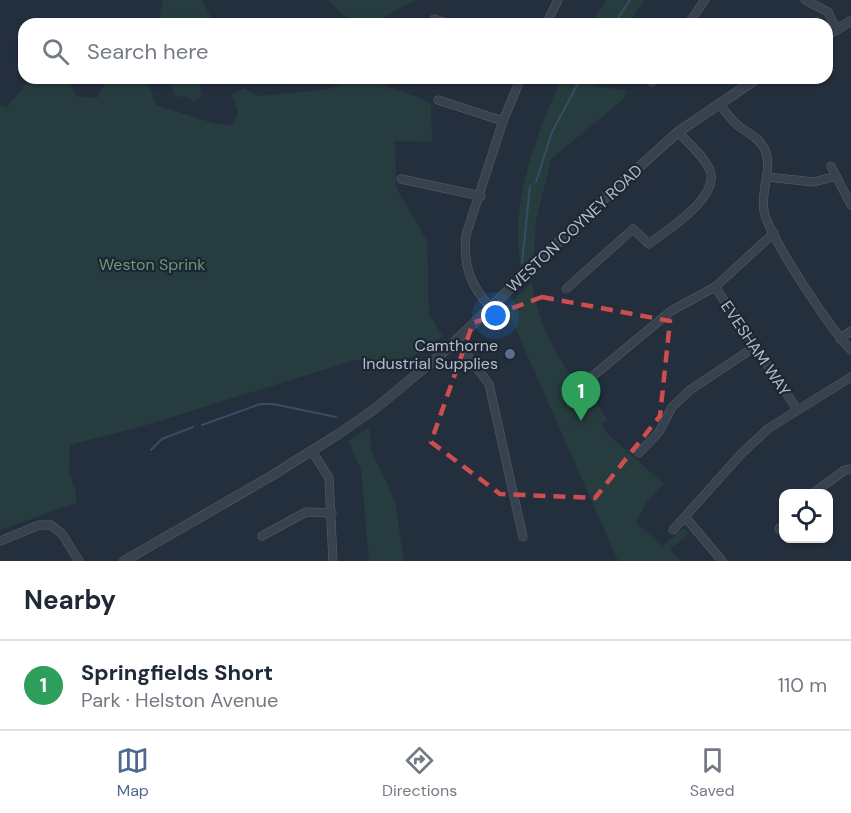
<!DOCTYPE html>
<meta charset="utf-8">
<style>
body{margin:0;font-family:"DM Sans",sans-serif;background:#f2f2f3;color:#1f2937}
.controls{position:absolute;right:18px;bottom:18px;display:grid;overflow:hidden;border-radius:12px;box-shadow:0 2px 4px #0004}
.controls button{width:54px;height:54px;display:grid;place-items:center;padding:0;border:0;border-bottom:2px solid #e0e1e3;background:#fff;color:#1f2937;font:30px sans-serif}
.you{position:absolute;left:496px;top:316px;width:21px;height:21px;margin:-15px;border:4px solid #fff;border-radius:50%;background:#1a73e8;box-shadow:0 0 0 9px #1a73e833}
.badge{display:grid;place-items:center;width:39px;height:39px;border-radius:50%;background:#4f688e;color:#fff;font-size:20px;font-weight:700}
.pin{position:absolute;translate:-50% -50px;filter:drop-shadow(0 2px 3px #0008)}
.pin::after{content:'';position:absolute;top:32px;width:21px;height:18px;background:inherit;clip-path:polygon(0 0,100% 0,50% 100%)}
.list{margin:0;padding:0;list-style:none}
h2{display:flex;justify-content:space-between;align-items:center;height:78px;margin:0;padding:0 24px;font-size:26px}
h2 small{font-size:20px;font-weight:400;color:#747a83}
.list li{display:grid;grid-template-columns:39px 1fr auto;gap:18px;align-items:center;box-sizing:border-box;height:90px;padding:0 24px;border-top:2px solid #e0e1e3}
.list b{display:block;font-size:22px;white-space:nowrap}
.list p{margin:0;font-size:20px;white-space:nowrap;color:#747a83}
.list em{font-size:20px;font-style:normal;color:#747a83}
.icon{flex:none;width:33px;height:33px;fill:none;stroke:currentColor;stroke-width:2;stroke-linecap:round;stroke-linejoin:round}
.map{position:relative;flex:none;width:851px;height:561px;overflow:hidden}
.search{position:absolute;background:#fff;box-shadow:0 2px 4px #0004;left:18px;right:18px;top:18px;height:66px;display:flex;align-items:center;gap:15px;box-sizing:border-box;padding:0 21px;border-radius:18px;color:#747a83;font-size:22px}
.sheet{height:168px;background:#fff}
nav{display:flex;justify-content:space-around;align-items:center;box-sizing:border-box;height:84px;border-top:2px solid #e0e1e3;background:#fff;font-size:16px;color:#747a83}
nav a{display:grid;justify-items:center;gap:3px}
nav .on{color:#4f688e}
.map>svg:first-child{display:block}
</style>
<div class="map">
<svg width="851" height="561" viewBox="0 0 851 561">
<rect width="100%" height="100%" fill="#242f3e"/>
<!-- green -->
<g fill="#263c3f">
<path d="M163 0H201L211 17 206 24H158Z"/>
<path d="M328 0H415L372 24C351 24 341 14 328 0Z"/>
<path d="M606 0H644L629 24H591Z"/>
<path d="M31 78H67L76 96 97 98 108 78H129L150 87 156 105 216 124 233 125 238 112 232 95 244 88 257 96 324 90 340 85 350 78H360L418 97 431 104 432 142 395 141 396 187 427 241 429 314 443 337C433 341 428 347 420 352 400 365 376 364 355 360L140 427 70 445 69 472 76 492V503L0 530V105L6 108Z"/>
<path d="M153 78H199L201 96 194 102 186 96 176 97 170 84Z"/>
<path d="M562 78H597L593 86 626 90 625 98 551 159 536 220 534 255 521 267C509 203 536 135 562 78Z"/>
<path d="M532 282C538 321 549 343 571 376L581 378 607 419 601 424 611 437 664 484 646 503 636 522 662 546 684 528 689 534 670 549 680 561H618L506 307Z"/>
<path d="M369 428 372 452 395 501 404 561H369L361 469 348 441Z"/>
</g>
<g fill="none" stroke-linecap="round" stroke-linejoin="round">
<!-- stream -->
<g stroke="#394c67" stroke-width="2">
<path d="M614 24 630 0"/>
<path d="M143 78H171"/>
<path d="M260 78H298"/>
<path d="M298 78H313"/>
<path d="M536 182 552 132 581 78"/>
<path d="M522 263 530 186"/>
<path d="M202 425 260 404H273L336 417"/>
<path d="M151 450 162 439 193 427"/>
</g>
<!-- minor casing -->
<g stroke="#565f6c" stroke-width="9">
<g id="minor">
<path d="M805 0 828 12 836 29"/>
<path d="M434 19 451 24"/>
<path d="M546 24 558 0"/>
<path d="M688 24 705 0"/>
<path d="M652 82 654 78"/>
<path d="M438 100 503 121"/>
<path d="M719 103C725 111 731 121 740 127 749 134 758 137 764 148 774 168 760 190 764 211 770 239 830 328 851 350"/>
<path d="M831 166 836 176"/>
<path d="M767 177 814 182 836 176 851 205"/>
<path d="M401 179 481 196"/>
<path d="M715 287 797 409"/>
<path d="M566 289 633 229 649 244C667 230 723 196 709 168 702 154 688 143 678 132"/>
<path d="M490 307C470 285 463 265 466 235L503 121 521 78"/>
<path d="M840 339 851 331"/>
<path d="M456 340 489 384 523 537"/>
<path d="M594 375 671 311 715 287 774 233"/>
<path d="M312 451 329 478 333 561"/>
<path d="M639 453 659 432 672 407 690 390 753 348"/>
<path d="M812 494 845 470 851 469"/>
<path d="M686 518 722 561"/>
<path d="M779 529 784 524"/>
<path d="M673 530 742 453 769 428 851 377"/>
<path d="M262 536 306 512 332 513"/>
<path d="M0 541 39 525H51L62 534 79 561"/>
</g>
</g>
<!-- tertiary casing -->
<g stroke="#565f6c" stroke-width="10">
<g id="tertiary">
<path d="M827 35 851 21"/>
<path d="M124 561 268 478 337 435 376 408 446 350 598 204 678 132 758 78"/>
</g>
</g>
<!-- minor -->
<use href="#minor" stroke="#38414e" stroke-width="8"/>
<!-- tertiary -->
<use href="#tertiary" stroke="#38414e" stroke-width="9"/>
</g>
<!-- marked area -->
<path fill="none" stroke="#ce4d50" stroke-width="4.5" stroke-dasharray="12 8" stroke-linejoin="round" d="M542 297 670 321 660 416 595 498 500 494 431 442 473 323Z"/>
<!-- markers -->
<circle fill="#5c6f8a" stroke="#1d2633" stroke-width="2" cx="510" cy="354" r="6"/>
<g text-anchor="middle" stroke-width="4.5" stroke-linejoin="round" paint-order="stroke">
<!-- street labels -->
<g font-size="16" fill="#b4bcc9" stroke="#1d2633">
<text transform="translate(574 228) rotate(-43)" y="6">WESTON COYNEY ROAD</text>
<text transform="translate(756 348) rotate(56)" y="6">EVESHAM WAY</text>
</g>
<!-- park labels -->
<g font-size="16" fill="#6b9a76" stroke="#1d2633">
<text x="152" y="270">Weston Sprink</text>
</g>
<!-- poi labels -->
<g font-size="16" fill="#b4bcc9" stroke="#1d2633" text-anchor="end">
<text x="498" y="351">Camthorne<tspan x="498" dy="18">Industrial Supplies</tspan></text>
</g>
</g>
</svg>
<div class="controls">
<button><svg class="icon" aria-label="locate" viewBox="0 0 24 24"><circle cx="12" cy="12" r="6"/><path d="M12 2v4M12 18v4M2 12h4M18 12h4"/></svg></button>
</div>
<div class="you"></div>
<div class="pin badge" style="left:581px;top:421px;background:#2e9e5b">1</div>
<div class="search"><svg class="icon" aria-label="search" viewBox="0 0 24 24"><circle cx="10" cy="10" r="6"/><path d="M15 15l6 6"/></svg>Search here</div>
</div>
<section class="sheet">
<h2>Nearby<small></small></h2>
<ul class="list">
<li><span class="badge" style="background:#2e9e5b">1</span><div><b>Springfields Short</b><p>Park · Helston Avenue</p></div><em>110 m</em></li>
</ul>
</section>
<nav>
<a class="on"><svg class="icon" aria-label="map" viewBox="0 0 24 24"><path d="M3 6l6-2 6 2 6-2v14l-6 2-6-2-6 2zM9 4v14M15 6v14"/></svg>Map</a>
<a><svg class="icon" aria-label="directions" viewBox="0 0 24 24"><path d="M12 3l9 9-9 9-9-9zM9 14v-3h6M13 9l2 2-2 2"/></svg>Directions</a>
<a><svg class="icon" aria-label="saved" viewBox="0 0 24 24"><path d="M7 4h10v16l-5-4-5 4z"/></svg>Saved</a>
</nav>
